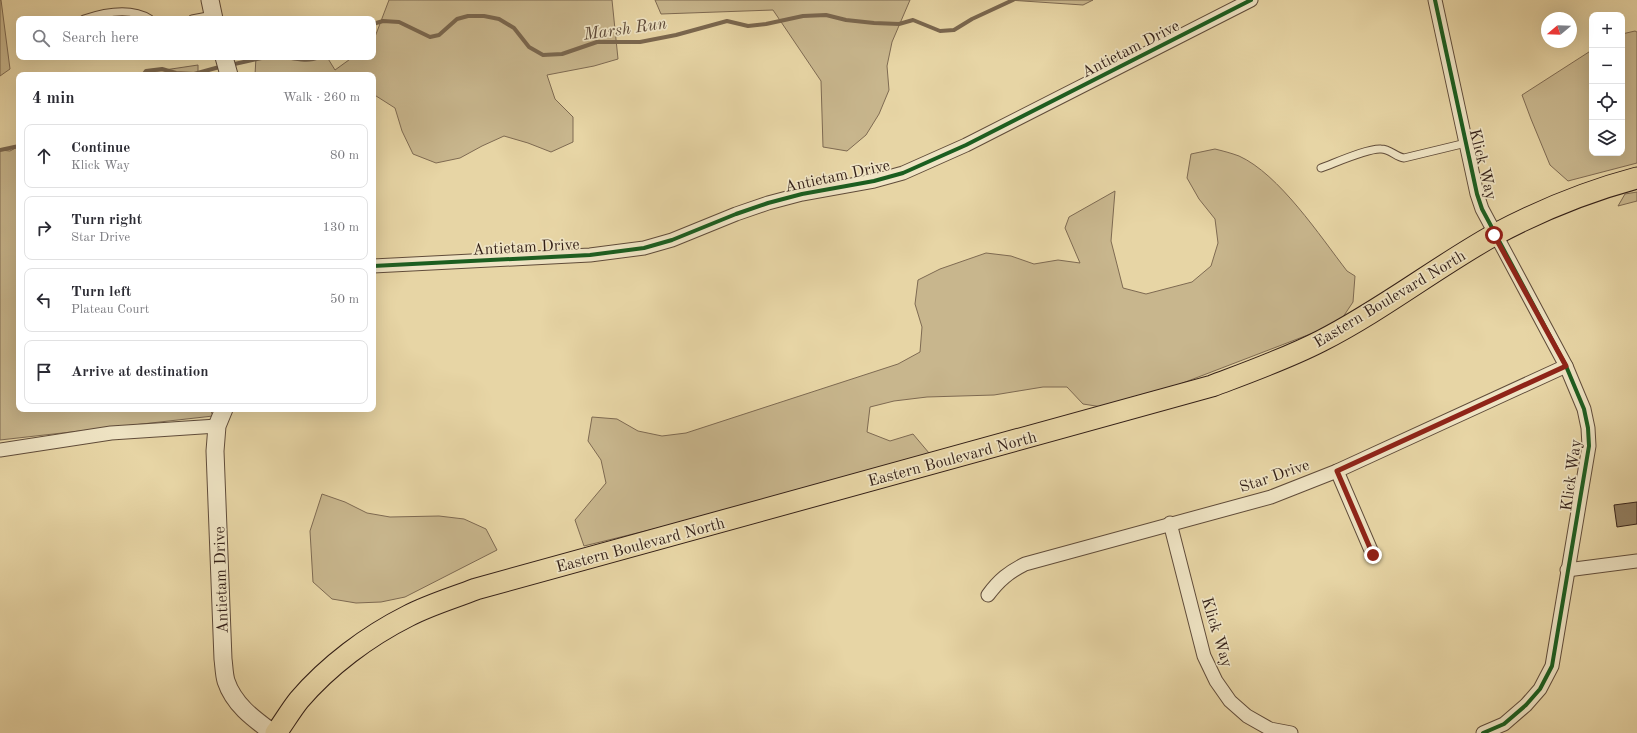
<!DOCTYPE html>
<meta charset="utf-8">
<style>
body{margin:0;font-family:"Old Standard TT",serif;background:#f2f2f3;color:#2b2b33}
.controls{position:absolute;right:12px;top:12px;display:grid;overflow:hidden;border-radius:8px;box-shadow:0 4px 16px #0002}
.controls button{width:36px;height:36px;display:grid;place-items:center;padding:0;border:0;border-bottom:1px solid #e1e1e2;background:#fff;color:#2b2b33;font:20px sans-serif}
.compass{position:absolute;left:1541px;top:12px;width:36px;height:36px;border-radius:50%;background:#fff;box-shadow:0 4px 16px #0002;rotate:251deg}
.stop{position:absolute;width:12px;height:12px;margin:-9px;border:3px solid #8f2418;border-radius:50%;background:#fff}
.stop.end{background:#8f2418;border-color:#fff;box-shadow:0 1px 4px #0008}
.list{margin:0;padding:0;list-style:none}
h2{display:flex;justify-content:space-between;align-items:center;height:52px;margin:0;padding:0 16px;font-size:17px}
h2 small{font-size:13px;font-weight:400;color:#7c7c81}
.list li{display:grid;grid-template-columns:26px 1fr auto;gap:12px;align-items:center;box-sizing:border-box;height:64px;margin:0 8px 8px;padding:0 8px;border:1px solid #e1e1e2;border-radius:8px}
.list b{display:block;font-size:15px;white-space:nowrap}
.list p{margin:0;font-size:13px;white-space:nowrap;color:#7c7c81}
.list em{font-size:13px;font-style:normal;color:#7c7c81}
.icon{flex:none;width:22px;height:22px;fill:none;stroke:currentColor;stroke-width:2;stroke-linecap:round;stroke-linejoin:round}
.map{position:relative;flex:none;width:1637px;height:733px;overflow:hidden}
.search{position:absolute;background:#fff;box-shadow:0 4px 16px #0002;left:16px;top:16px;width:360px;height:44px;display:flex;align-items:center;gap:10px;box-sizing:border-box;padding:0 14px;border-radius:8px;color:#7c7c81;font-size:15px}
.panel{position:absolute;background:#fff;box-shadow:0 4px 16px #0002;left:16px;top:72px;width:360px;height:340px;border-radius:8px}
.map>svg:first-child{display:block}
</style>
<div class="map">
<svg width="1637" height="733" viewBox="0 0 1637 733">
<rect width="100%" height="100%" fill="#e7d5a5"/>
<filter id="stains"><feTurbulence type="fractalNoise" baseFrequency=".005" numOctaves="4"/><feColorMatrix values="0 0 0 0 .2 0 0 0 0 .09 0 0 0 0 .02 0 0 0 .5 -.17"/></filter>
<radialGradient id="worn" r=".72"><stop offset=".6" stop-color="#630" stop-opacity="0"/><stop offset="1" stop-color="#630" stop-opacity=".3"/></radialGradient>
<!-- green -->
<g fill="#c8b68d" stroke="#7e6a52">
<path d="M0 0H1L10 69 0 76Z"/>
<path d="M389 0H612L618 59 594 66 547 75 555 99 573 117V142L551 152 528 143 504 136 482 146 460 158 436 163 413 154 402 131 395 108 373 94V75H255L256 57H327L335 70 353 57H373V42Z"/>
<path d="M655 0H910L892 42 887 66 889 90 879 114 866 135 847 151 823 147 821 81 773 10 661 14Z"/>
<path d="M1008 0H1093L1083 5Z"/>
<path d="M1635 31 1637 32V163L1568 181 1550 165 1531 119 1522 95 1592 50V153H1622V34Z"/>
<path d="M198 65V75H131Z"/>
<path d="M19 146V409H210L213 416 0 440V150L10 151Z"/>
<path d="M1215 149C1223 151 1231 153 1239 156 1279 174 1320 236 1347 271L1355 276 1353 302 1339 323 1115 409 1083 404 1067 387H1043L994 395 927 397 894 401 870 407 867 432 890 441 913 434 929 453 890 471 584 546 575 520 606 483 601 460 588 441 592 417 617 419 638 431 662 436 686 433 898 364 920 352 922 327 915 304 918 280 940 269 986 253 1011 256 1034 264 1058 260 1080 263 1065 228 1069 217 1115 191 1111 241 1123 288 1146 294 1192 282 1211 266 1218 243 1215 219 1199 199 1187 178 1191 154Z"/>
<path d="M1637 192V201L1618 206 1625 194Z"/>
<path d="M322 494 345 502 367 513 390 517 439 516 464 519 486 529 497 550 405 597 381 602 356 603 332 599 313 582 310 531Z"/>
</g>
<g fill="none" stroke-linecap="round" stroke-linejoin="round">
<!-- stream -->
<g stroke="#7a674f" stroke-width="4">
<path d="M373 24 383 21 399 22 430 37 439 35 457 19 468 16H484L499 19 514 28 529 47 543 55 562 54 597 42H640L676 35 727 21 748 26 766 24 803 16 826 15 846 20 874 23 899 24 913 20 940 31 954 30 972 19 1013 0"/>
<path d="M287 57C297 59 309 62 319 57"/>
<path d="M230 65 266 57"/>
<path d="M143 75 146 71 162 69 176 73 194 74 223 66"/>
<path d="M0 150 19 146"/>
</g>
</g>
<!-- building -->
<path fill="#917e61" stroke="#331f17" d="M1637 502V524L1617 527 1614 505Z"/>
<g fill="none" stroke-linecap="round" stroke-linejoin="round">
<!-- service casing -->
<g stroke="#604c3a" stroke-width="9">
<g id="service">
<path d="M84 19C105 12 131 7 150 19"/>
<path d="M192 19 213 15"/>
<path d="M1321 168C1335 163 1368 148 1381 149 1390 149 1396 157 1404 158L1466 143"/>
</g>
</g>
<!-- minor casing -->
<g stroke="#604c3a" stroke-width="15">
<g id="minor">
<path d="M1435 0 1477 194 1482 209 1566 366 1584 409 1588 428 1589 446 1552 666 1540 689 1526 705 1504 724 1483 733"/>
<path d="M373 266 590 255 644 248 672 240 736 214 768 203 802 194 874 181 903 173 966 145 1251 0"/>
<path d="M0 450 111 433 217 426"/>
<path d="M1337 471 1373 555"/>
<path d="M1170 523 1204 656 1216 681 1230 701 1247 716 1270 729 1291 733"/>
<path d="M1567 570 1637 561"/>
<path d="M988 595C999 580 1009 572 1025 564L1271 497 1337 471 1566 366"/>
</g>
</g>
<!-- tertiary casing -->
<g stroke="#604c3a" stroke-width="19">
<g id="tertiary">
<path d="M210 0 214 19"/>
<path d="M224 57 229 75"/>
<path d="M224 409 217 426 215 451 223 659C224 666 224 674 226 681 234 705 254 719 273 733"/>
</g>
</g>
<!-- primary casing -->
<g stroke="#331f17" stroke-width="23">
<path id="primary" d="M276 733C284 722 291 710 299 700 328 666 368 636 408 616 429 605 453 598 476 589L1212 386C1249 372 1286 359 1321 341 1382 310 1435 268 1494 235 1539 211 1588 191 1637 178"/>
</g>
<!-- service -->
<use href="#service" stroke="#efe4c4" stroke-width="7"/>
<!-- minor -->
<use href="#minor" stroke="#efe4c4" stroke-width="13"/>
<!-- tertiary -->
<use href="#tertiary" stroke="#efe4c4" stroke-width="17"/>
<!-- primary -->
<use href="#primary" stroke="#e7d5a5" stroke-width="21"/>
<!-- cycleway casing -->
<g stroke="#efe4c4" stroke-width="6">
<g id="cycleway">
<path d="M1435 0 1477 194 1482 209 1566 366 1584 409 1588 428 1589 446 1552 666 1540 689 1526 705 1504 724 1483 733"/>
<path d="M373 266 590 255 644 248 672 240 736 214 768 203 802 194 874 181 903 173 966 145 1251 0"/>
</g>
</g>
<!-- cycleway -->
<use href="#cycleway" stroke="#1b5e20" stroke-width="4"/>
</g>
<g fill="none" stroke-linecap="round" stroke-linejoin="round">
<!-- route -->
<path stroke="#8f2418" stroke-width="5" d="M1373 555 1337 471 1566 366 1494 235"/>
</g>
<g text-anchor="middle" stroke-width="3.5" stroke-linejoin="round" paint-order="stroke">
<!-- street labels -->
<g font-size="16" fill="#331f17" stroke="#efe4c4">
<text transform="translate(1130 48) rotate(-27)" y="6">Antietam Drive</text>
<text transform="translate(1484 164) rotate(76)" y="6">Klick Way</text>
<text transform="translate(837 175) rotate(-12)" y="6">Antietam Drive</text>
<text transform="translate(526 246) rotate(-3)" y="6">Antietam Drive</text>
<text transform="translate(1389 298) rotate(-31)" y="6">Eastern Boulevard North</text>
<text transform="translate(952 458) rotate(-15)" y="6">Eastern Boulevard North</text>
<text transform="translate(1274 475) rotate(-19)" y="6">Star Drive</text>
<text transform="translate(1570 475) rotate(-82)" y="6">Klick Way</text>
<text transform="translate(640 544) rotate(-15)" y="6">Eastern Boulevard North</text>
<text transform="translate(220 580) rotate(-92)" y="6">Antietam Drive</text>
<text transform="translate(1218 632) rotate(73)" y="6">Klick Way</text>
</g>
<!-- water labels -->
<g font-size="17" font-style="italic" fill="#5d4938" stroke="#efe4c4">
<text transform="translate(625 28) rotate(-8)" y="6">Marsh Run</text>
</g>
</g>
<rect width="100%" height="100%" filter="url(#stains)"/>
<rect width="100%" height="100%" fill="url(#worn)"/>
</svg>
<div class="controls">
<button>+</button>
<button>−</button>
<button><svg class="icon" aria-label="locate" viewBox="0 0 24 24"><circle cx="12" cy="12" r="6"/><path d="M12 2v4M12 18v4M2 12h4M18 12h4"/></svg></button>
<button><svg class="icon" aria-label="layers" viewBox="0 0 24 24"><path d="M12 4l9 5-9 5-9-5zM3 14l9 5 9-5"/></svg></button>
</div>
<svg class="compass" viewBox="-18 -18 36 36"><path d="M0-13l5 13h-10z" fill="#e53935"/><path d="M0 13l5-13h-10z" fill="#7c7c81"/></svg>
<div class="stop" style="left:1494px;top:235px"></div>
<div class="stop end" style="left:1373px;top:555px"></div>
<div class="search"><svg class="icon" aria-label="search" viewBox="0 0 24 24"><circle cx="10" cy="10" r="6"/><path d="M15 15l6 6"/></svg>Search here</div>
<section class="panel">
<h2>4 min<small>Walk · 260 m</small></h2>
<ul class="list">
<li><svg class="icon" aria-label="ahead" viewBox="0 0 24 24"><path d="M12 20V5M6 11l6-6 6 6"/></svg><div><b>Continue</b><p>Klick Way</p></div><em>80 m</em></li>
<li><svg class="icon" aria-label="right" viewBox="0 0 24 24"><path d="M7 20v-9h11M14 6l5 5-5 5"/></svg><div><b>Turn right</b><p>Star Drive</p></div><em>130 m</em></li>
<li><svg class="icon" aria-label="left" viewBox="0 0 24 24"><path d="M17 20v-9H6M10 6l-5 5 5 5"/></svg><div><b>Turn left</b><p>Plateau Court</p></div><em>50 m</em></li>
<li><svg class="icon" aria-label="arrive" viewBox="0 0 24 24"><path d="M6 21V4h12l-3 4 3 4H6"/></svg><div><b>Arrive at destination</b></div></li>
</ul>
</section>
</div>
